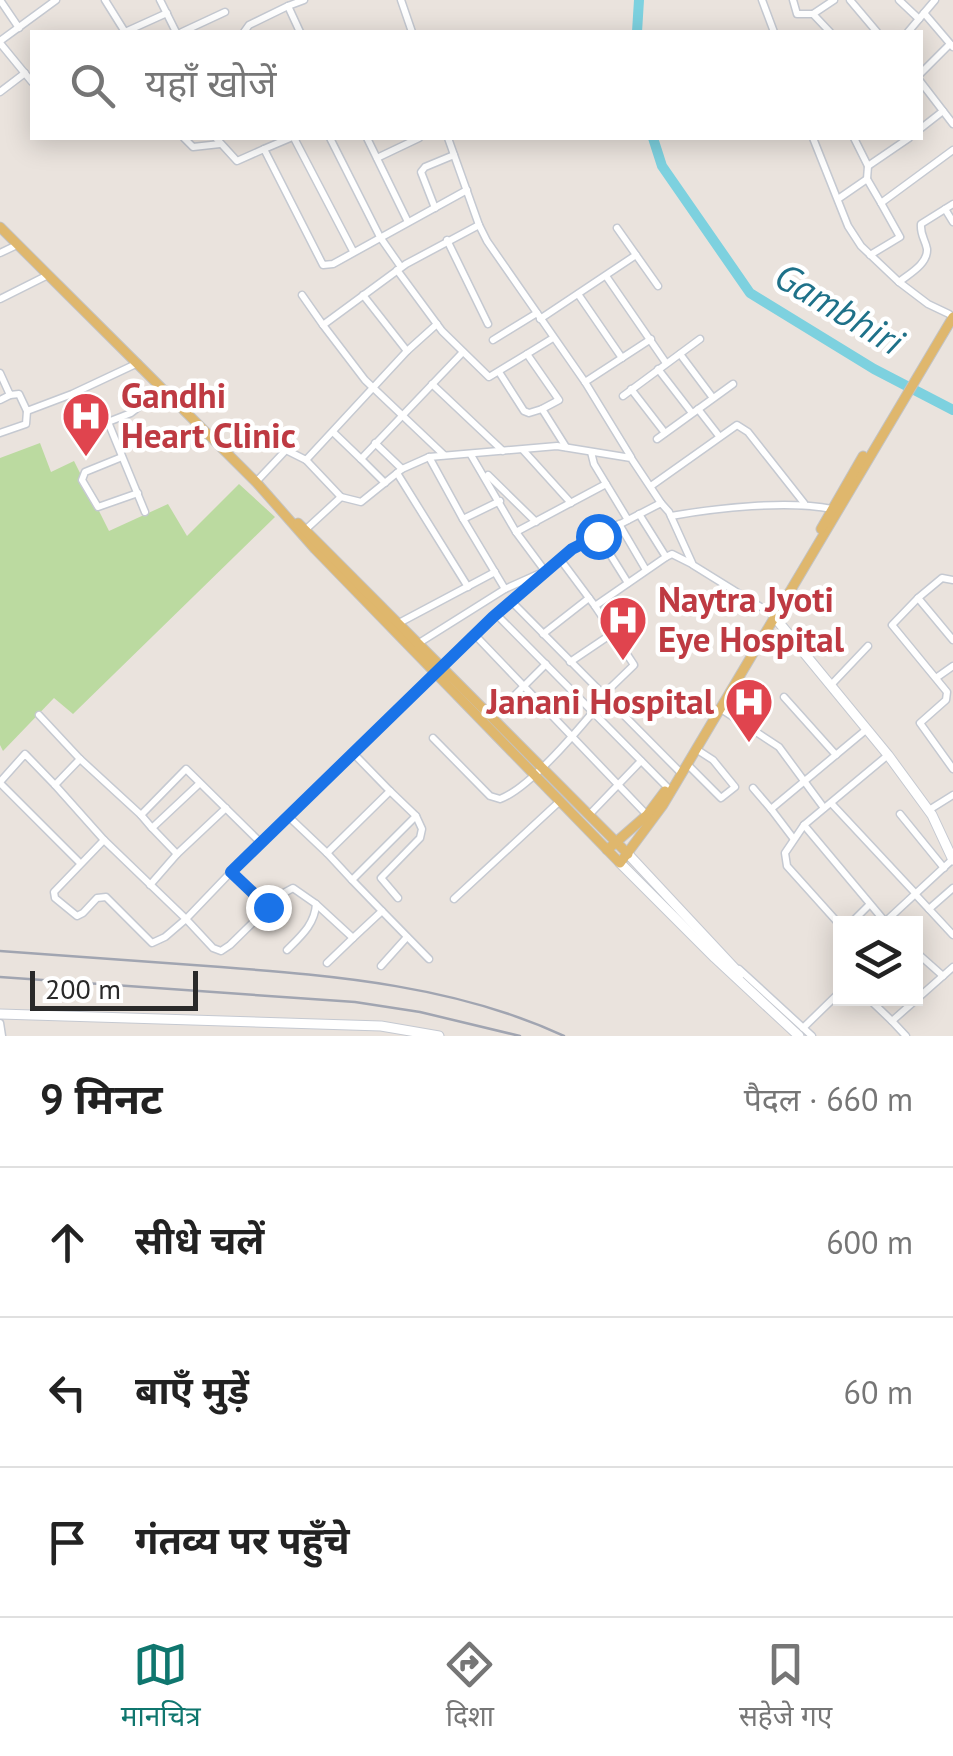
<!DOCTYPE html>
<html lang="hi">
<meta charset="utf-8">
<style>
body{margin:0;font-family:"PT Sans","Noto Sans Devanagari",sans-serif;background:#f6f6f6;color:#222}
.controls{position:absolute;right:30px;bottom:30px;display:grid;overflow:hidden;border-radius:0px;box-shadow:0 5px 25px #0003}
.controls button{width:90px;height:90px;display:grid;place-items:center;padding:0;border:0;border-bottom:2px solid #e0e0e0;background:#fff;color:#222;font:50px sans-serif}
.scale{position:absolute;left:30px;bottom:25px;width:168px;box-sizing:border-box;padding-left:10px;border:5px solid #292929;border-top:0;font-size:28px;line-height:35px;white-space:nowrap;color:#292929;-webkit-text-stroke:8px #fff;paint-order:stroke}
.stop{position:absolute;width:30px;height:30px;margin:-22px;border:8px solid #1a73e8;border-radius:50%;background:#fff}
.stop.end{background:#1a73e8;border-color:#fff;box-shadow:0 2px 10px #0008}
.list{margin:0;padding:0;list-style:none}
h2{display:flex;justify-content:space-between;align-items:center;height:130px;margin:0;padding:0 40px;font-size:42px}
h2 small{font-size:32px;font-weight:400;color:#767676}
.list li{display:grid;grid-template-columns:65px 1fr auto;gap:30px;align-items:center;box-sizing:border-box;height:150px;padding:0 40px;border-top:2px solid #e0e0e0}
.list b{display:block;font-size:38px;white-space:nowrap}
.list em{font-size:32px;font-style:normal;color:#767676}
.icon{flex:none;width:55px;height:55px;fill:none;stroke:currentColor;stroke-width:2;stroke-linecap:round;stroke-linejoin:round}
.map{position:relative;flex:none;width:953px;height:1036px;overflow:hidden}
.search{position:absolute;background:#fff;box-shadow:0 5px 25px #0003;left:30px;right:30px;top:30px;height:110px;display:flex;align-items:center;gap:25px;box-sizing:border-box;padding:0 35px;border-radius:0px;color:#767676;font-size:38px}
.sheet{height:580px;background:#fff}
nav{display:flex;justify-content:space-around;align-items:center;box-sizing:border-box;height:140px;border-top:2px solid #e0e0e0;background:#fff;font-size:28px;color:#767676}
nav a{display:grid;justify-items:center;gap:5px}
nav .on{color:#0f766e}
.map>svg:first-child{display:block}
</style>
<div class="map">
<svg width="953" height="1036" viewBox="0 0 953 1036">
<rect width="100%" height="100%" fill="#eae3dd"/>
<!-- green -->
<path fill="#bbdaa0" d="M40 443 51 472 74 461 109 531 168 504 187 536 239 484 275 517 73 714 54 698 3 751 0 745V458Z"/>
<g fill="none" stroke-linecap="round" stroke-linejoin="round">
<!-- river -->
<g stroke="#7dd1df" stroke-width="10">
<path d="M637 32 639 0"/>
<path d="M653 138 662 166 750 293 874 369 953 410"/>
</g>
<!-- street casing -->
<g stroke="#c5c9d1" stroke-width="9">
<g id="street">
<path d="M0 0 19 28"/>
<path d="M105 0 125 32"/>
<path d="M160 0 176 32"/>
<path d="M401 0 412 32"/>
<path d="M762 0 774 32"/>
<path d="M793 0 797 14H813L830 32"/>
<path d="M850 0 877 32"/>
<path d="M899 0 919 19"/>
<path d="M924 13 953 47"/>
<path d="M813 14 834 0"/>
<path d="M125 32 167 13"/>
<path d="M182 32 225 12"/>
<path d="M244 32 249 25 288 6"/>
<path d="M300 32 288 6 304 0"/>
<path d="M908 32 935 0"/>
<path d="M0 41 56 0"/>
<path d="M0 43 32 82"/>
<path d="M920 74 950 44"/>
<path d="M920 81 953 124"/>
<path d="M0 92 25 73"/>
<path d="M920 129 943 111"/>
<path d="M184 138 193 147 220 144"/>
<path d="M216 138 237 161 264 149 323 265 333 264 467 190"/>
<path d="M294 138 353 251"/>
<path d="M330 138 380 237 401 267"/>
<path d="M367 138 408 222"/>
<path d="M448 138 479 225 487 241 585 382 631 457"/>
<path d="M813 138 848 226 861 246 899 282C909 274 928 264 927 249 925 239 920 235 921 224L953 204"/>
<path d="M854 138 868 166 867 179"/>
<path d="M264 149 290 138"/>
<path d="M377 158 419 138"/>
<path d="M868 166 909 138"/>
<path d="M838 199 867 179 881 203 953 150"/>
<path d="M435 208 421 172 425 167 454 155"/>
<path d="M945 209 953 222"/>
<path d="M617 228 658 286"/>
<path d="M447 240 488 324"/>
<path d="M0 253 17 245"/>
<path d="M870 255 900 237 881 203"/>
<path d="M397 270 442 331 489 377 527 354"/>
<path d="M606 276 666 363"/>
<path d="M899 282 928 304 949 314"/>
<path d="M578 294 622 358"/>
<path d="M302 295 323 325"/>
<path d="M363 295 407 351"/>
<path d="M0 299 48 275"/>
<path d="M540 319 636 255"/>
<path d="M553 338 527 354 559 400 542 409 566 447"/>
<path d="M493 340 537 313"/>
<path d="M680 354 713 398"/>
<path d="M658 369 692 413"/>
<path d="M499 372 524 411 529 413 542 409"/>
<path d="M0 373 10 395 19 394 27 411 72 394 138 363"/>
<path d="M585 382 651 339"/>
<path d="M432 384 503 451"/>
<path d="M631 389 665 433"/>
<path d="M623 396 700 339"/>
<path d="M0 400 10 395"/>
<path d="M698 409 719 436"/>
<path d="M108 422 145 512"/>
<path d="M333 432 361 459 463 352"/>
<path d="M0 433 26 424 27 411"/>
<path d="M80 433 131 413 162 389"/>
<path d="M657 439 733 384"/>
<path d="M375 443 402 469"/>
<path d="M523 450 571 503"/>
<path d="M591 452 594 464 628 520"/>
<path d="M444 455 365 380 323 325 406 264 479 225"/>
<path d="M122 457 85 472 82 480 98 507 138 493"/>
<path d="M429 457 463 519 500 501"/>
<path d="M361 459 385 483"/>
<path d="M306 460 341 497"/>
<path d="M397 473 468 587"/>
<path d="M488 475 536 522"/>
<path d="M256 482 286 450 306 460 407 351 437 324"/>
<path d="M651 486 737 425 748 432 804 503"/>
<path d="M639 514 666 557"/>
<path d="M671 516C717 508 787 500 832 509"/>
<path d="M463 519 505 589"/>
<path d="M619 524 646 570"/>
<path d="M303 532 341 497 361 502 402 469 429 457 557 446 631 458 661 503"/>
<path d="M516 532 606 484"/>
<path d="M598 535 628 583"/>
<path d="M560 559 595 606 666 557 672 554 692 564"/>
<path d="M918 598 942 578 953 580"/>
<path d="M511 601 681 773"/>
<path d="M595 606 613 633"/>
<path d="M496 614 671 791"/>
<path d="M399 623 495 572"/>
<path d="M474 634 648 816"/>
<path d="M543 634 589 598"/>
<path d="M953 640 918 598 892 625 947 692 946 700 920 723 953 769"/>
<path d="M419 643 505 589 545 571 516 532 471 455"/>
<path d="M570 662 613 633 634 665 603 695"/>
<path d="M936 678 953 666"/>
<path d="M831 685 868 646"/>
<path d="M784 697 836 755"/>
<path d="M721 709 779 747 824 808"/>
<path d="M39 715 80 759"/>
<path d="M493 717 546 664"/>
<path d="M433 738 490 796 500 799C528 789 573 736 593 712"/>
<path d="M687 764 721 798 735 787 713 760 696 749"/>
<path d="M0 782 25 754 55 785 80 759 141 815"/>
<path d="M0 783 80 863"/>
<path d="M200 783 152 828 141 815 186 769 261 843"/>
<path d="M55 785 104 840"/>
<path d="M753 788 771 809"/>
<path d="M831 803 916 894"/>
<path d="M929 810 953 795"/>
<path d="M900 814 944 868"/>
<path d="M589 815 641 761"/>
<path d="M289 817 327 853 390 791 354 754"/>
<path d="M804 825 887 924"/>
<path d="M152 828 177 854 226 808"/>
<path d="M793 838 771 809 867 729"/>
<path d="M327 853 352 880 416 816 390 791"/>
<path d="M231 872 442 666 545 571 572 549 661 503 669 512 693 565 772 614"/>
<path d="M150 885 177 854"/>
<path d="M915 894 953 935"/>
<path d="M398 898 381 878 420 838 422 829 416 816"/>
<path d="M454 899 560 801"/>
<path d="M316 904 353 938 382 911 352 880"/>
<path d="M269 907 231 872 186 919 104 840 54 892 55 898 77 916 83 913 97 898 106 897 152 943 165 937 186 919 213 948 221 951 230 945 282 894 293 888 316 904C315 924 301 936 287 950"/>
<path d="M929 909 953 888"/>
<path d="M382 911 429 959"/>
<path d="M885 922 953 859"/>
<path d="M850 924 869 905"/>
<path d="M840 925 787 866 785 853 804 825 888 755"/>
<path d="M916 952 943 976"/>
<path d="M327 963 353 938"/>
<path d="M381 966 407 937"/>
<path d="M739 969 812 1036"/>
<path d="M868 998 892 1021 953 967"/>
<path d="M892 1021 906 1036"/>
<path d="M0 1023 2 1036"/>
<path d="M803 1028 840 992"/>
</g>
</g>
<!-- secondary casing -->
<g stroke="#c5c9d1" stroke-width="11">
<g id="secondary">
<path d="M772 614 888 755 932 815 953 860"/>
<path d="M628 854 740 974"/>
<path d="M620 863 715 958 799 1036"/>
<path d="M0 1014 381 1026 439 1036"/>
</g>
</g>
<!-- primary casing -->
<g stroke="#c3c3c3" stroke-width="11">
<g id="primary">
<path d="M0 227 256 482 315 549 620 863 663 805 953 317"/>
<path d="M298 523 628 854"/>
<path d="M821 529 863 456"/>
<path d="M607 850 647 815 665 791"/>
</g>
</g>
<!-- street -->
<use href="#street" stroke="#fff" stroke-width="6"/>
<!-- secondary -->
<use href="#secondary" stroke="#fff" stroke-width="9"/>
<!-- primary -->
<use href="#primary" stroke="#dfb76d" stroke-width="9"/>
<!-- rail -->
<g stroke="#a1a5b1" stroke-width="2.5">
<path d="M0 951C74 956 147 962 221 967 337 976 457 986 564 1036"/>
<path d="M0 977 355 1002 420 1012 520 1036"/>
</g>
</g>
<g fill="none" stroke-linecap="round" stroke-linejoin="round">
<!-- route -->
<path stroke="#1a73e8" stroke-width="12" d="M268 907 231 872 493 617 572 549 598 536"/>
</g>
<!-- icons -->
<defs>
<g id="hospital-pin" transform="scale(2.5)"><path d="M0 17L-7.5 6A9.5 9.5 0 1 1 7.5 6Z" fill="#e0444e" stroke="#fff"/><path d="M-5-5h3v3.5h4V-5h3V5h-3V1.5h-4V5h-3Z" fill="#fff"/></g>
</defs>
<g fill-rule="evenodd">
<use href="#hospital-pin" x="86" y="416"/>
<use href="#hospital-pin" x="623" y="620"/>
<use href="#hospital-pin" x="749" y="702"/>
</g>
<g text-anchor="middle" stroke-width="9" stroke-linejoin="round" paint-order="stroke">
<!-- health labels -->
<g font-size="35" font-weight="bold" fill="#be3a42" stroke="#fff" text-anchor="start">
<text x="121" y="408">Gandhi<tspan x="121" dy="40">Heart Clinic</tspan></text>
<text x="658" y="612">Naytra Jyoti<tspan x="658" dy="40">Eye Hospital</tspan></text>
<text x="714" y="714" text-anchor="end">Janani Hospital</text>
</g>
<!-- water labels -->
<g font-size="38" font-style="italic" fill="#1e7189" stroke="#fff">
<text transform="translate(839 309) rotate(31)" y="13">Gambhiri</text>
</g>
</g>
</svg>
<div class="controls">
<button><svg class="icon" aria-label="layers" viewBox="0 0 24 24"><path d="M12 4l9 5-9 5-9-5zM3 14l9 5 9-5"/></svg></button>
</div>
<div class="scale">200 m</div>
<div class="stop" style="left:598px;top:536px"></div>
<div class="stop end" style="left:268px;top:907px"></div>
<div class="search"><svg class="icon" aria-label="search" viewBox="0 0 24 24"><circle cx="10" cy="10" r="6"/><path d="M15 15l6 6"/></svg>यहाँ खोजें</div>
</div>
<section class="sheet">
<h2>9 मिनट<small>पैदल · 660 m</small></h2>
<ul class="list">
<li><svg class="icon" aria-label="ahead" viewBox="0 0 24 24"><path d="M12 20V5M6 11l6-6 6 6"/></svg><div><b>सीधे चलें</b></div><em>600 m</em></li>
<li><svg class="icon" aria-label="left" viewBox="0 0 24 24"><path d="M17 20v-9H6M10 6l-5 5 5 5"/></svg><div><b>बाएँ मुड़ें</b></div><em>60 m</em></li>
<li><svg class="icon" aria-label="arrive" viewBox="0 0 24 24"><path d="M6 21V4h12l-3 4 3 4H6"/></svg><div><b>गंतव्य पर पहुँचे</b></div></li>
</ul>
</section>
<nav>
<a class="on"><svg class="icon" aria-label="map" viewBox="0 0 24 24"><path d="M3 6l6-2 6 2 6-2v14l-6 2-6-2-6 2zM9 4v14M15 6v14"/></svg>मानचित्र</a>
<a><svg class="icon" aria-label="directions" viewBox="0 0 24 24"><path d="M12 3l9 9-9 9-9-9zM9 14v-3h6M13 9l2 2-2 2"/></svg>दिशा</a>
<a><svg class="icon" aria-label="saved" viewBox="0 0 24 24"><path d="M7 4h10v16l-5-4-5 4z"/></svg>सहेजे गए</a>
</nav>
